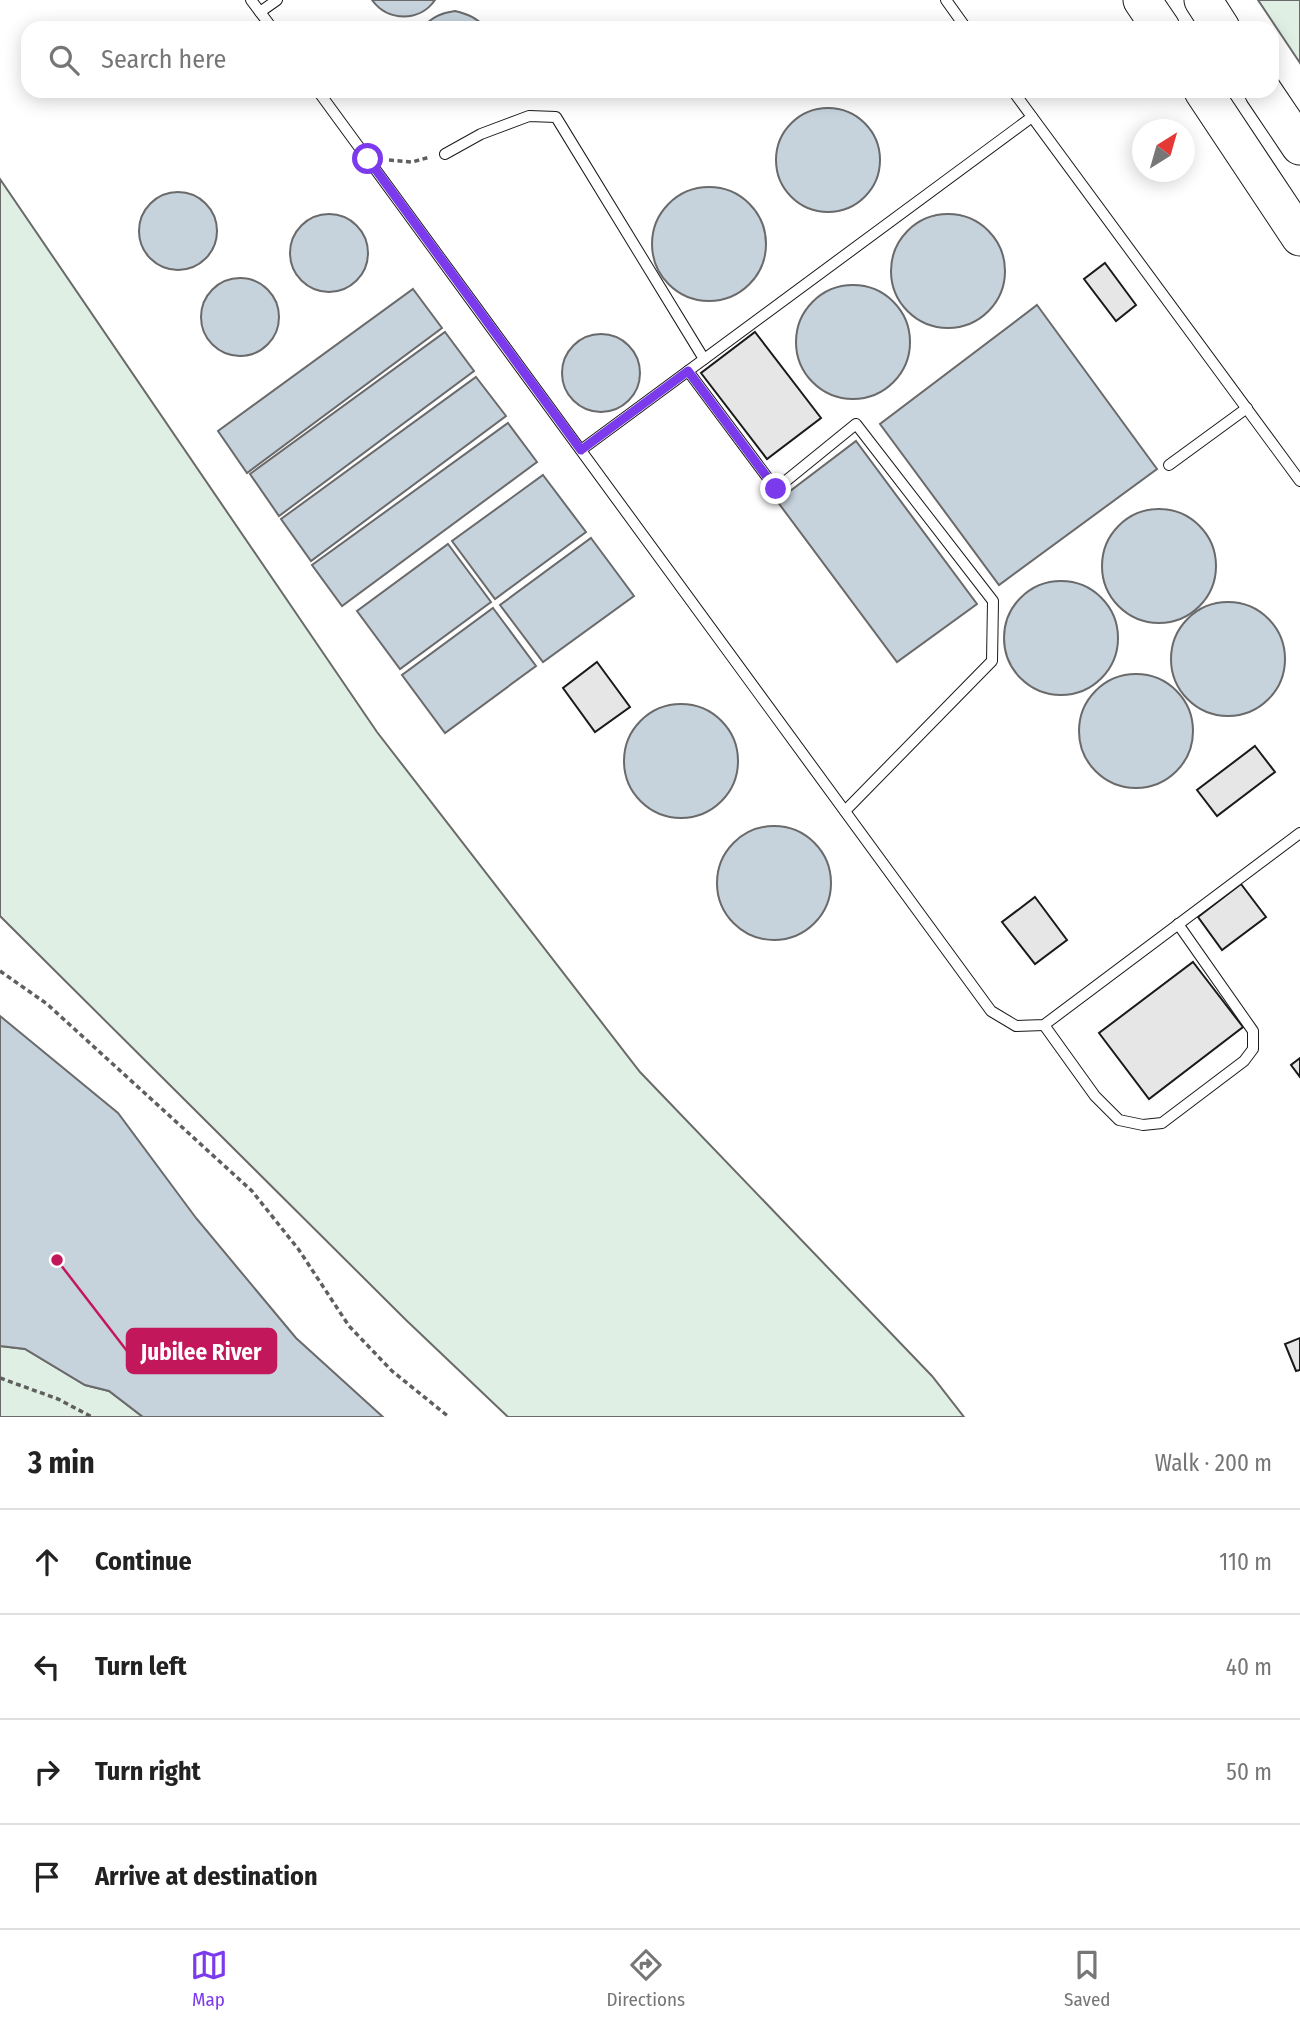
<!DOCTYPE html>
<meta charset="utf-8">
<style>
body{margin:0;font-family:"Fira Sans Condensed",sans-serif;background:#f2f2f2;color:#222}
.compass{position:absolute;left:1132px;top:119px;width:63px;height:63px;border-radius:50%;background:#fff;box-shadow:0 4px 18px #0003;rotate:37deg}
.stop{position:absolute;width:21px;height:21px;margin:-16px;border:5px solid #7c3aed;border-radius:50%;background:#fff}
.stop.end{background:#7c3aed;border-color:#fff;box-shadow:0 2px 7px #0008}
.list{margin:0;padding:0;list-style:none}
h2{display:flex;justify-content:space-between;align-items:center;height:91px;margin:0;padding:0 28px;font-size:30px}
h2 small{font-size:23px;font-weight:400;color:#767676}
.list li{display:grid;grid-template-columns:46px 1fr auto;gap:21px;align-items:center;box-sizing:border-box;height:105px;padding:0 28px;border-top:2px solid #e0e0e0}
.list b{display:block;font-size:26px;white-space:nowrap}
.list em{font-size:23px;font-style:normal;color:#767676}
.icon{flex:none;width:38px;height:38px;fill:none;stroke:currentColor;stroke-width:2;stroke-linecap:round;stroke-linejoin:round}
.map{position:relative;flex:none;width:1300px;height:1417px;overflow:hidden}
.search{position:absolute;background:#fff;box-shadow:0 4px 18px #0003;left:21px;right:21px;top:21px;height:77px;display:flex;align-items:center;gap:18px;box-sizing:border-box;padding:0 24px;border-radius:21px;color:#767676;font-size:26px}
.sheet{height:511px;background:#fff}
nav{display:flex;justify-content:space-around;align-items:center;box-sizing:border-box;height:98px;border-top:2px solid #e0e0e0;background:#fff;font-size:19px;color:#767676}
nav a{display:grid;justify-items:center;gap:4px}
nav .on{color:#7c3aed}
.map>svg:first-child{display:block}
</style>
<div class="map">
<svg width="1300" height="1417" viewBox="0 0 1300 1417">
<rect width="100%" height="100%" fill="#fff"/>
<!-- green -->
<g fill="#e0efe3" stroke="#6a6a6a" stroke-width="2">
<path d="M1258 0H1300V63Z"/>
<path d="M0 179 377 732 640 1072 932 1376 964 1417H508L406 1320 0 916Z"/>
<path d="M0 1346 25 1349 85 1385 109 1391 143 1417H0Z"/>
</g>
<!-- water -->
<g fill="#c6d2dc" stroke="#6a6a6a" stroke-width="2">
<path d="M372 0H435C420 22 388 22 372 0Z"/>
<path d="M455 11C468 14 477 18 486 28H422C432 17 441 13 455 11Z"/>
<circle cx="828" cy="160" r="52"/>
<circle cx="709" cy="244" r="57"/>
<circle cx="178" cy="231" r="39"/>
<circle cx="948" cy="271" r="57"/>
<circle cx="329" cy="253" r="39"/>
<circle cx="240" cy="317" r="39"/>
<circle cx="853" cy="342" r="57"/>
<path d="M413 289 442 328 247 473 218 431Z"/>
<path d="M1037 305 1157 469 999 585 880 424Z"/>
<path d="M445 332 474 371 279 516 250 474Z"/>
<circle cx="601" cy="373" r="39"/>
<path d="M476 377 506 416 311 561 281 519Z"/>
<path d="M508 423 537 462 342 606 312 565Z"/>
<path d="M856 441 977 604 897 662 777 501Z"/>
<path d="M543 475 586 532 495 599 452 541Z"/>
<circle cx="1159" cy="566" r="57"/>
<path d="M591 538 634 596 543 662 500 605Z"/>
<path d="M448 544 491 602 400 669 357 611Z"/>
<circle cx="1061" cy="638" r="57"/>
<circle cx="1228" cy="659" r="57"/>
<path d="M493 608 536 666 445 733 402 675Z"/>
<circle cx="1136" cy="731" r="57"/>
<circle cx="681" cy="761" r="57"/>
<circle cx="774" cy="883" r="57"/>
<path d="M0 1016 118 1113 196 1218 296 1338 383 1417H143L109 1391 85 1385 25 1349 0 1346Z"/>
</g>
<!-- building -->
<g fill="#e6e6e6" stroke="#1a1a1a" stroke-width="2">
<path d="M1105 263 1136 305 1116 321 1084 279Z"/>
<path d="M755 332 821 418 767 459 701 373Z"/>
<path d="M597 662 630 707 595 732 563 688Z"/>
<path d="M1255 746 1275 772 1217 816 1197 790Z"/>
<path d="M1241 884 1266 917 1222 950 1198 917Z"/>
<path d="M1035 897 1067 940 1035 964 1002 922Z"/>
<path d="M1193 962 1243 1027 1149 1099 1099 1033Z"/>
<path d="M1300 1058V1077L1291 1065Z"/>
<path d="M1300 1338V1370L1296 1371 1285 1344Z"/>
</g>
<g fill="none" stroke-linecap="round" stroke-linejoin="round">
<!-- service casing -->
<g stroke="#1a1a1a" stroke-width="12">
<g id="service">
<path d="M251 0 272 28"/>
<path d="M946 0 966 28"/>
<path d="M260 12 277 0"/>
<path d="M318 91 991 1011 1016 1026 1044 1025 1300 833"/>
<path d="M1013 91 1300 481"/>
<path d="M445 154 481 134 529 116 556 117 704 359"/>
<path d="M688 371 776 489 856 424 993 601 992 661 845 811"/>
<path d="M581 450 1032 117"/>
<path d="M1169 465 1247 408"/>
<path d="M1044 1025 1095 1096 1119 1120 1143 1125 1162 1123 1244 1061 1253 1049V1031L1178 924"/>
</g>
</g>
<!-- motorway casing -->
<g stroke="#1a1a1a" stroke-width="39">
<g id="motorway">
<path d="M1142 0 1161 28"/>
<path d="M1203 0 1221 28"/>
<path d="M1203 91 1300 237"/>
<path d="M1263 91 1300 146"/>
</g>
</g>
<!-- path -->
<g stroke="#5f5f5f" stroke-width="3.5" stroke-dasharray="5 3.5" stroke-linecap="butt">
<path d="M389 160 412 162 430 157"/>
<path d="M0 971 47 1004 252 1191 299 1250 349 1326 392 1371 449 1417"/>
<path d="M0 1378 58 1399 92 1417"/>
</g>
<!-- service -->
<use href="#service" stroke="#fff" stroke-width="10"/>
<!-- motorway -->
<use href="#motorway" stroke="#fff" stroke-width="37"/>
</g>
<g fill="none" stroke-linecap="round" stroke-linejoin="round">
<!-- route -->
<path stroke="#7c3aed" stroke-width="9" d="M368 159 581 450 688 371 776 489"/>
</g>
<!-- callouts -->
<path fill="none" stroke="#c2185b" stroke-width="2.5" d="M57 1260L127 1351"/>
<circle fill="#c2185b" stroke="#fff" stroke-width="2.5" cx="57" cy="1260" r="7"/>
<rect fill="#c2185b" stroke="#c2185b" stroke-width="2.5" x="127" y="1329" width="149" height="44" rx="7"/>
<g font-size="23" text-anchor="middle" font-weight="bold" fill="#fff">
<text x="201" y="1360">Jubilee River</text>
</g>
</svg>
<svg class="compass" viewBox="-18 -18 36 36"><path d="M0-13l5 13h-10z" fill="#e53935"/><path d="M0 13l5-13h-10z" fill="#767676"/></svg>
<div class="stop" style="left:368px;top:159px"></div>
<div class="stop end" style="left:776px;top:489px"></div>
<div class="search"><svg class="icon" aria-label="search" viewBox="0 0 24 24"><circle cx="10" cy="10" r="6"/><path d="M15 15l6 6"/></svg>Search here</div>
</div>
<section class="sheet">
<h2>3 min<small>Walk · 200 m</small></h2>
<ul class="list">
<li><svg class="icon" aria-label="ahead" viewBox="0 0 24 24"><path d="M12 20V5M6 11l6-6 6 6"/></svg><div><b>Continue</b></div><em>110 m</em></li>
<li><svg class="icon" aria-label="left" viewBox="0 0 24 24"><path d="M17 20v-9H6M10 6l-5 5 5 5"/></svg><div><b>Turn left</b></div><em>40 m</em></li>
<li><svg class="icon" aria-label="right" viewBox="0 0 24 24"><path d="M7 20v-9h11M14 6l5 5-5 5"/></svg><div><b>Turn right</b></div><em>50 m</em></li>
<li><svg class="icon" aria-label="arrive" viewBox="0 0 24 24"><path d="M6 21V4h12l-3 4 3 4H6"/></svg><div><b>Arrive at destination</b></div></li>
</ul>
</section>
<nav>
<a class="on"><svg class="icon" aria-label="map" viewBox="0 0 24 24"><path d="M3 6l6-2 6 2 6-2v14l-6 2-6-2-6 2zM9 4v14M15 6v14"/></svg>Map</a>
<a><svg class="icon" aria-label="directions" viewBox="0 0 24 24"><path d="M12 3l9 9-9 9-9-9zM9 14v-3h6M13 9l2 2-2 2"/></svg>Directions</a>
<a><svg class="icon" aria-label="saved" viewBox="0 0 24 24"><path d="M7 4h10v16l-5-4-5 4z"/></svg>Saved</a>
</nav>
